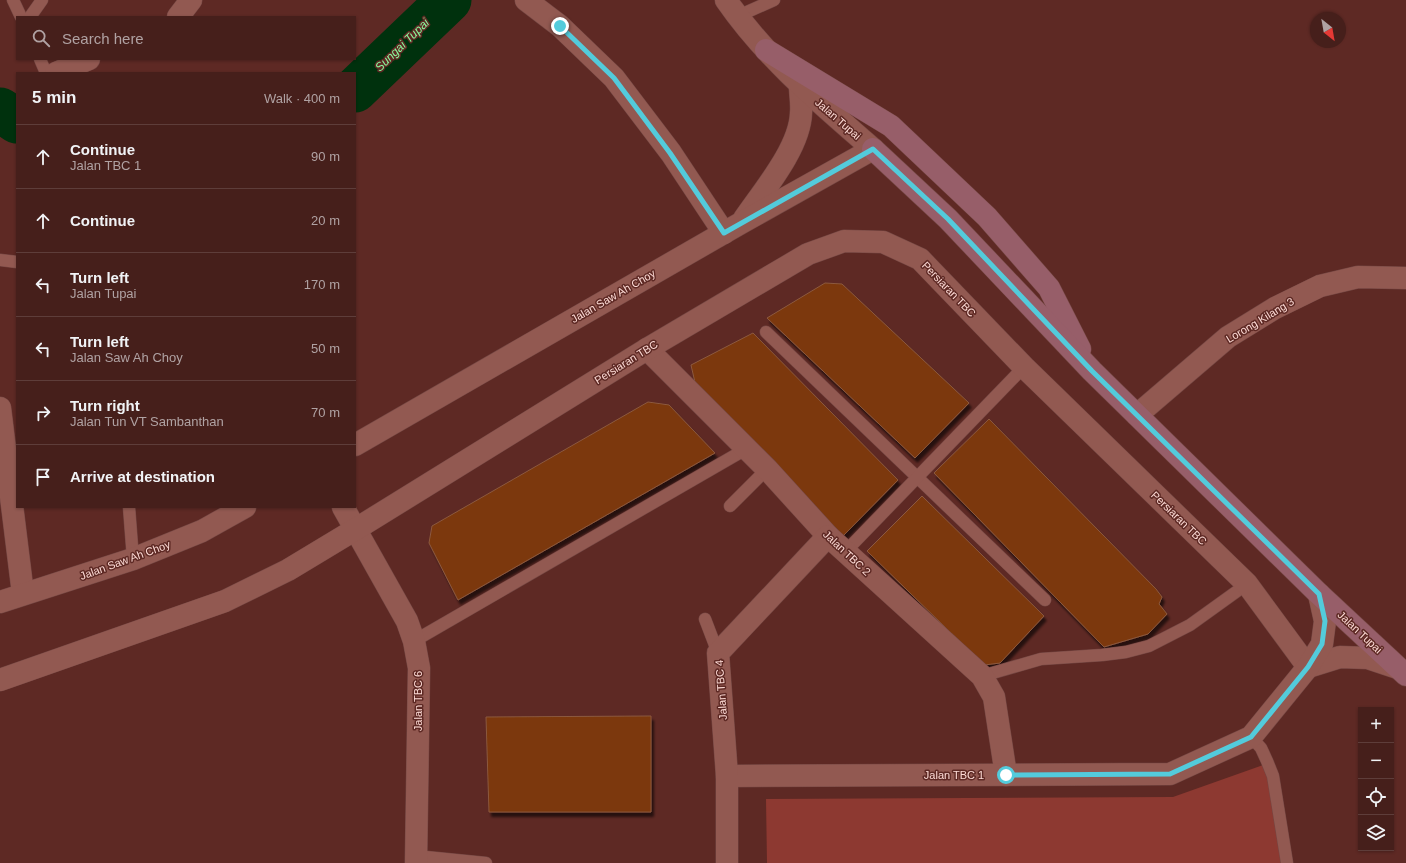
<!DOCTYPE html>
<meta charset="utf-8">
<style>
body{margin:0;font-family:Arial,sans-serif;background:#502c28;color:#f1f3f6}
.controls{position:absolute;right:12px;bottom:12px;display:grid;overflow:hidden;border-radius:0px;box-shadow:0 1px 3px #0004}
.controls button{width:36px;height:36px;display:grid;place-items:center;padding:0;border:0;border-bottom:1px solid #5e3d3a;background:#461f1b;color:#f1f3f6;font:20px sans-serif}
.compass{position:absolute;left:1310px;top:12px;width:36px;height:36px;border-radius:50%;background:#461f1b;box-shadow:0 1px 3px #0004;rotate:149deg}
.stop{position:absolute;width:12px;height:12px;margin:-9px;border:3px solid #53cbdb;border-radius:50%;background:#fff}
.stop.end{background:#53cbdb;border-color:#fff;box-shadow:0 1px 4px #0008}
.list{margin:0;padding:0;list-style:none}
h2{display:flex;justify-content:space-between;align-items:center;height:52px;margin:0;padding:0 16px;font-size:17px}
h2 small{font-size:13px;font-weight:400;color:#b0a2a3}
.list li{display:grid;grid-template-columns:26px 1fr auto;gap:12px;align-items:center;box-sizing:border-box;height:64px;padding:0 16px;border-top:1px solid #5e3d3a}
.list b{display:block;font-size:15px;white-space:nowrap}
.list p{margin:0;font-size:13px;white-space:nowrap;color:#b0a2a3}
.list em{font-size:13px;font-style:normal;color:#b0a2a3}
.icon{flex:none;width:22px;height:22px;fill:none;stroke:currentColor;stroke-width:2;stroke-linecap:round;stroke-linejoin:round}
.map{position:relative;flex:none;width:1406px;height:863px;overflow:hidden}
.search{position:absolute;background:#461f1b;box-shadow:0 1px 3px #0004;left:16px;top:16px;width:340px;height:44px;display:flex;align-items:center;gap:10px;box-sizing:border-box;padding:0 14px;border-radius:0px;color:#b0a2a3;font-size:15px}
.panel{position:absolute;background:#461f1b;box-shadow:0 1px 3px #0004;left:16px;top:72px;width:340px;height:436px;border-radius:0px}
.map>svg:first-child{display:block}
</style>
<div class="map">
<svg width="1406" height="863" viewBox="0 0 1406 863">
<defs>
<filter id="shadow"><feDropShadow dx="2.5" dy="4.5" stdDeviation="1" flood-color="#0009"/></filter>
</defs>
<rect width="100%" height="100%" fill="#5e2924"/>
<!-- green -->
<path fill="#8d3931" d="M1266 764 1288 863H767L766 799 1173 797Z"/>
<g fill="none" stroke-linecap="round" stroke-linejoin="round">
<!-- river -->
<g stroke="#00310d" stroke-width="45">
<path d="M355 90 449 0"/>
<path d="M0 110 17 121"/>
</g>
</g>
<!-- building -->
<g fill="#7b3709" stroke="#8c593f" filter="url(#shadow)">
<path d="M825 283 842 284 969 403 915 458 767 318Z"/>
<path d="M753 333 898 480 842 537 697 391 691 365Z"/>
<path d="M648 402 669 405 715 453 458 600 429 543 432 526Z"/>
<path d="M989 419 1156 589 1162 597 1159 604 1167 614 1148 634 1104 647 934 473Z"/>
<path d="M922 496 1044 616 1000 663 984 665 867 551Z"/>
<path d="M651 716V812H489L486 717Z"/>
</g>
<g fill="none" stroke-linecap="round" stroke-linejoin="round">
<!-- service casing -->
<g stroke="#754844" stroke-width="13">
<g id="service">
<path d="M13 0 21 17"/>
<path d="M738 16 774 0"/>
<path d="M30 17 42 0"/>
<path d="M40 59 46 73"/>
<path d="M0 260 17 262"/>
<path d="M766 332 1045 600"/>
<path d="M730 506 767 469"/>
<path d="M129 507 133 559"/>
<path d="M845 552 1024 367"/>
<path d="M705 619 718 653"/>
<path d="M414 641 746 449"/>
<path d="M982 676 1041 659 1102 655 1126 652 1149 646 1190 625 1247 584"/>
<path d="M1251 737 1261 748 1267 761 1273 776 1287 863"/>
<path d="M416 856 486 863"/>
</g>
</g>
<!-- minor casing -->
<g stroke="#754844" stroke-width="23">
<g id="minor">
<path d="M526 0 560 26 614 78 671 153 724 233"/>
<path d="M178 17 191 0"/>
<path d="M56 73 89 59"/>
<path d="M647 349 767 469 828 536 982 676 994 697 1006 775"/>
<path d="M0 408 23 594"/>
<path d="M1137 415 1228 337 1275 308 1320 286 1358 277 1406 278"/>
<path d="M343 507 407 621 414 641 419 668 416 863"/>
<path d="M1308 667 1340 657 1368 658 1398 668"/>
<path d="M0 680 225 601 288 570 356 529 647 349 808 254 844 241 883 242 920 259 1024 367 1247 584 1308 667"/>
<path d="M727 776 1170 774 1251 737 1308 667 1322 644 1325 621 1319 594"/>
<path d="M727 863V776L718 653 828 536"/>
</g>
</g>
<!-- tertiary casing -->
<g stroke="#754844" stroke-width="23">
<g id="tertiary">
<path d="M744 219C763 191 800 148 801 113 802 104 800 95 800 85"/>
<path d="M355 445 741 223 873 149C820 103 766 58 726 0"/>
<path d="M0 602 133 559 202 531 245 507"/>
</g>
</g>
<!-- secondary casing -->
<g stroke="#754844" stroke-width="23">
<g id="secondary">
<path d="M766 50 891 126 987 217 1049 288 1080 349"/>
<path d="M873 149 948 219 1092 371 1319 594 1406 675"/>
</g>
</g>
<!-- service -->
<use href="#service" stroke="#925951" stroke-width="12"/>
<!-- minor -->
<use href="#minor" stroke="#925951" stroke-width="22"/>
<!-- tertiary -->
<use href="#tertiary" stroke="#925951" stroke-width="22"/>
<!-- secondary -->
<use href="#secondary" stroke="#975e69" stroke-width="22"/>
</g>
<g fill="none" stroke-linecap="round" stroke-linejoin="round">
<!-- route -->
<path stroke="#53cbdb" stroke-width="5" d="M560 26 614 78 670 153 724 233 873 149 948 219 1092 371 1319 594 1325 621 1322 644 1308 667 1251 737 1170 774 1006 775"/>
</g>
<g text-anchor="middle" stroke-width="3" stroke-linejoin="round" paint-order="stroke">
<!-- street labels -->
<g font-size="11" fill="#fddbd6" stroke="#5e2924">
<text transform="translate(838 119) rotate(41)" y="4">Jalan Tupai</text>
<text transform="translate(949 289) rotate(46)" y="4">Persiaran TBC</text>
<text transform="translate(613 296) rotate(-30)" y="4">Jalan Saw Ah Choy</text>
<text transform="translate(1260 320) rotate(-31)" y="4">Lorong Kilang 3</text>
<text transform="translate(626 362) rotate(-32)" y="4">Persiaran TBC</text>
<text transform="translate(1179 518) rotate(44)" y="4">Persiaran TBC</text>
<text transform="translate(847 553) rotate(43)" y="4">Jalan TBC 2</text>
<text transform="translate(125 560) rotate(-20)" y="4">Jalan Saw Ah Choy</text>
<text transform="translate(1360 632) rotate(43)" y="4">Jalan Tupai</text>
<text transform="translate(721 690) rotate(-94)" y="4">Jalan TBC 4</text>
<text transform="translate(418 701) rotate(-90)" y="4">Jalan TBC 6</text>
<text x="954" y="779">Jalan TBC 1</text>
</g>
<!-- water labels -->
<g font-size="12" font-style="italic" fill="#89fb9d" stroke="#5e2924">
<text transform="translate(402 45) rotate(-44)" y="4">Sungai Tupai</text>
</g>
</g>
</svg>
<div class="controls">
<button>+</button>
<button>−</button>
<button><svg class="icon" aria-label="locate" viewBox="0 0 24 24"><circle cx="12" cy="12" r="6"/><path d="M12 2v4M12 18v4M2 12h4M18 12h4"/></svg></button>
<button><svg class="icon" aria-label="layers" viewBox="0 0 24 24"><path d="M12 4l9 5-9 5-9-5zM3 14l9 5 9-5"/></svg></button>
</div>
<svg class="compass" viewBox="-18 -18 36 36"><path d="M0-13l5 13h-10z" fill="#e53935"/><path d="M0 13l5-13h-10z" fill="#b0a2a3"/></svg>
<div class="stop" style="left:1006px;top:775px"></div>
<div class="stop end" style="left:560px;top:26px"></div>
<div class="search"><svg class="icon" aria-label="search" viewBox="0 0 24 24"><circle cx="10" cy="10" r="6"/><path d="M15 15l6 6"/></svg>Search here</div>
<section class="panel">
<h2>5 min<small>Walk · 400 m</small></h2>
<ul class="list">
<li><svg class="icon" aria-label="ahead" viewBox="0 0 24 24"><path d="M12 20V5M6 11l6-6 6 6"/></svg><div><b>Continue</b><p>Jalan TBC 1</p></div><em>90 m</em></li>
<li><svg class="icon" aria-label="ahead" viewBox="0 0 24 24"><path d="M12 20V5M6 11l6-6 6 6"/></svg><div><b>Continue</b></div><em>20 m</em></li>
<li><svg class="icon" aria-label="left" viewBox="0 0 24 24"><path d="M17 20v-9H6M10 6l-5 5 5 5"/></svg><div><b>Turn left</b><p>Jalan Tupai</p></div><em>170 m</em></li>
<li><svg class="icon" aria-label="left" viewBox="0 0 24 24"><path d="M17 20v-9H6M10 6l-5 5 5 5"/></svg><div><b>Turn left</b><p>Jalan Saw Ah Choy</p></div><em>50 m</em></li>
<li><svg class="icon" aria-label="right" viewBox="0 0 24 24"><path d="M7 20v-9h11M14 6l5 5-5 5"/></svg><div><b>Turn right</b><p>Jalan Tun VT Sambanthan</p></div><em>70 m</em></li>
<li><svg class="icon" aria-label="arrive" viewBox="0 0 24 24"><path d="M6 21V4h12l-3 4 3 4H6"/></svg><div><b>Arrive at destination</b></div></li>
</ul>
</section>
</div>
